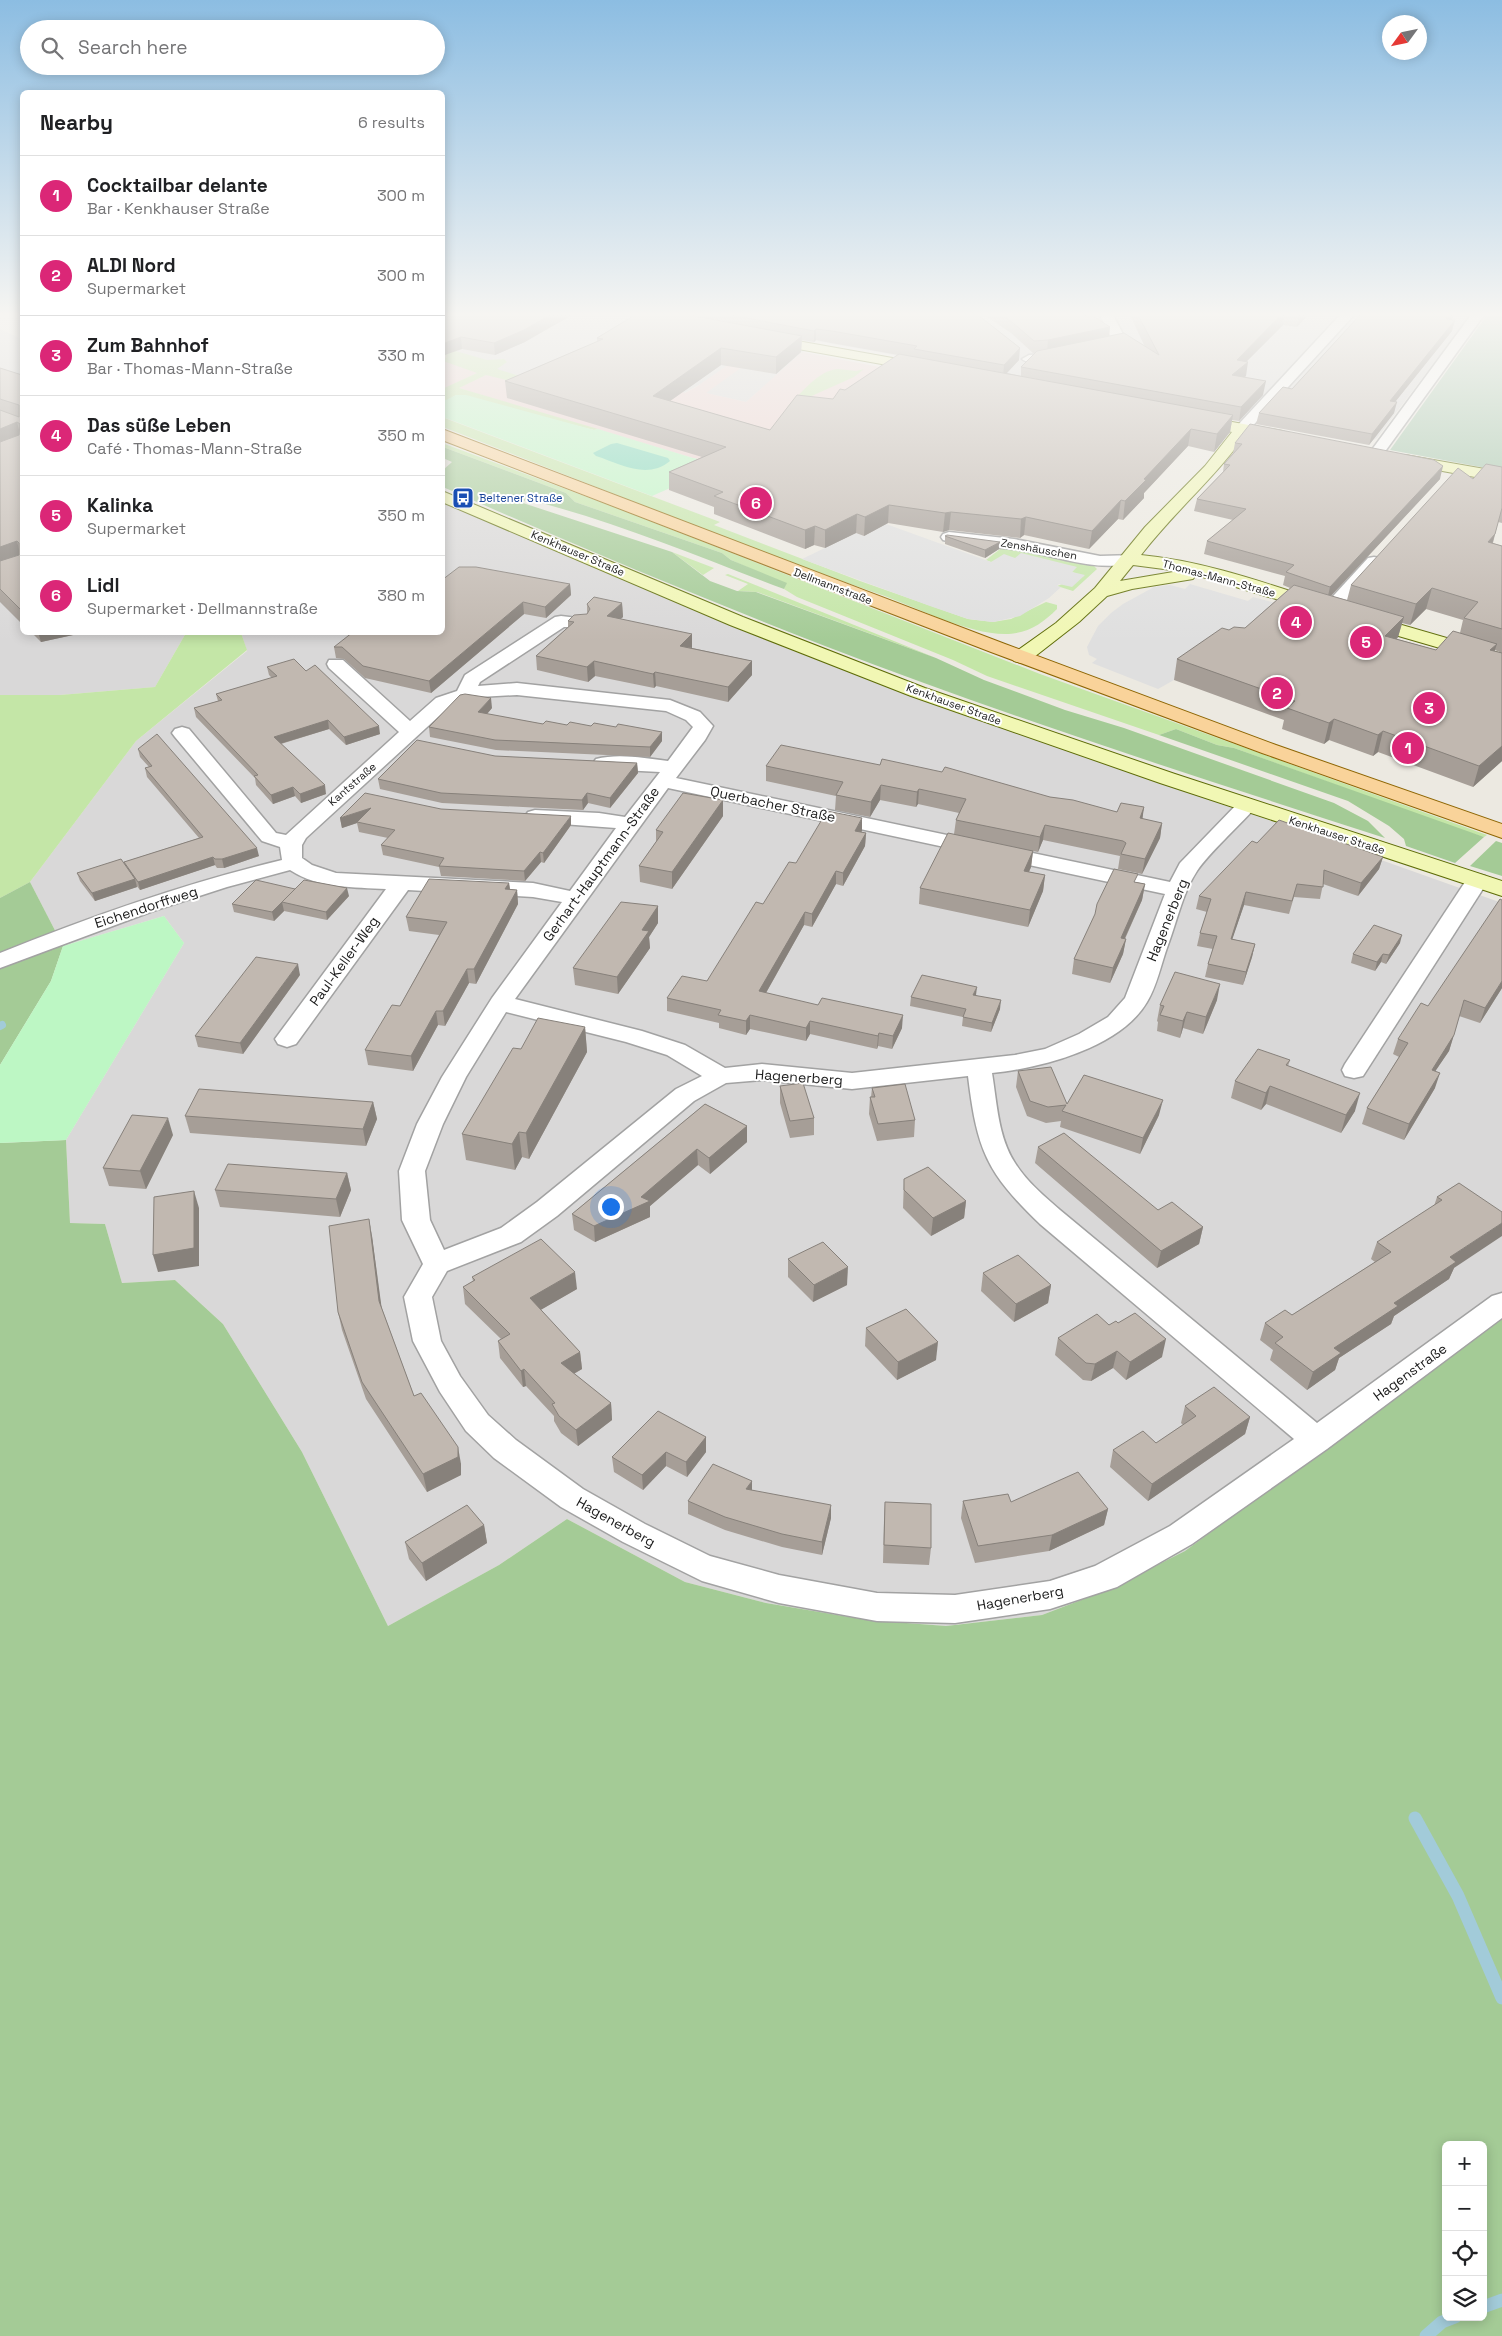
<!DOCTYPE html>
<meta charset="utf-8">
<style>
body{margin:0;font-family:"Space Grotesk",sans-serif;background:#f6f6f6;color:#202124}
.controls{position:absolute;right:15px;bottom:15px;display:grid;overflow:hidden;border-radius:8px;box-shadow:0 2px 12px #0003}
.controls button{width:45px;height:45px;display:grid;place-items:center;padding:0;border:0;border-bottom:1px solid #e0e0e0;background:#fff;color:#202124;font:25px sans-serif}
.compass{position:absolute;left:1382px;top:15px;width:45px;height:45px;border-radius:50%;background:#fff;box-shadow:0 2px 12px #0003;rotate:237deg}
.you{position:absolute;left:610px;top:1206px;width:18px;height:18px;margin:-12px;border:4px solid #fff;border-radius:50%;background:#1a73e8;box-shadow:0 0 0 8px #1a73e833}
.badge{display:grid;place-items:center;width:32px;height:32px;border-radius:50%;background:#db2777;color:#fff;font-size:16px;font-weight:700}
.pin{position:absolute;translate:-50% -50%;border:2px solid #fff;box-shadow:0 1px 5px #0006}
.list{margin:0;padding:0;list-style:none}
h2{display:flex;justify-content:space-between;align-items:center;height:65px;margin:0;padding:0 20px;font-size:21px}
h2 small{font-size:16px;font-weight:400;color:#757577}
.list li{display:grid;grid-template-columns:32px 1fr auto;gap:15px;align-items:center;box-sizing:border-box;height:80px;padding:0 20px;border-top:1px solid #e0e0e0}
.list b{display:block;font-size:19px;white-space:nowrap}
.list p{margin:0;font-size:16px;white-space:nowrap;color:#757577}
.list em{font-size:16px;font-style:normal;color:#757577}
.icon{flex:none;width:28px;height:28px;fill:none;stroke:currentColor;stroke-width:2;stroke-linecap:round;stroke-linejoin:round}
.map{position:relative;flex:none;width:1502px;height:2336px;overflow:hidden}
.search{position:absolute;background:#fff;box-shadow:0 2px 12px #0003;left:20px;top:20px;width:425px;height:55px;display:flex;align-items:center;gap:12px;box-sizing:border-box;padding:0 18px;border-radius:28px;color:#757577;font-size:19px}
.panel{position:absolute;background:#fff;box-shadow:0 2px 12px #0003;left:20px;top:90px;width:425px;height:545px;border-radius:8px}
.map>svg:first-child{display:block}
</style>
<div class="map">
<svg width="1502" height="2336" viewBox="0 0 1502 2336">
<rect width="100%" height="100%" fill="#ece9e1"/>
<!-- residential -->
<g fill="#d9d8d8">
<path d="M507 315 1328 316 1470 315 1377 438 1370 442 816 341 746 402 705 393 769 347 684 393 651 383H527L445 348Z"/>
<path d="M0 329 22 339V632L186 633 155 687 60 695H0Z"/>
<path d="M443 501 793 651 1502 903V1318L1185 1551 1107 1590 1042 1615 946 1626 867 1620 766 1603 685 1582 567 1519 499 1565 388 1626 302 1452 223 1324 175 1280 122 1283 105 1224 70 1223 66 1140 184 943 164 916 63 946 30 882 136 741 247 651 241 633 442 632Z"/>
</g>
<!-- commercial -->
<g fill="#edd2d0">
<path d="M442 315 445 348 490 367 443 389Z"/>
<path d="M757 345 770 347 706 393 746 402 802 352 916 374 713 462 693 458 458 388 492 372 527 382 651 383 685 393 696 387Z"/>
</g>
<!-- grass -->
<g fill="#c4e6a7">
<path d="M445 348 487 360 504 359 507 362 497 369 529 379 530 386 486 375 459 388 598 429 594 430 456 395 446 401 443 400 442 389 477 373 443 361V359L447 357 444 354Z"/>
<path d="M838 369 856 371 864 369 854 377 787 407C801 394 818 370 838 369Z"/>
<path d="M442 417 720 522 714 525 860 581 968 619 993 622 1011 619 1046 602 1057 605V609C1042 624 1027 634 1005 634 967 634 916 607 879 594 732 543 588 483 443 427Z"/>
<path d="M442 443 614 507 1040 674 1487 835 1484 837 1461 830 1234 748 1217 745 1176 729 1159 735 987 676 953 660 797 597 784 589 786 584 731 560 722 553 575 502 566 493 443 447Z"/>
<path d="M1004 546 1094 566 1097 569 1073 591 1057 586 1084 576 1072 572 1076 567 1015 558 991 562 986 560Z"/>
<path d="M672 552 714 568 703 575Z"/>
<path d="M728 574 936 658 757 592 738 591 748 584 725 575Z"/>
<path d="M186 633H241L247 650 136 741 30 882 0 898V695H60L155 687Z"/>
</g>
<!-- forest -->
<g fill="#a4cb96" fill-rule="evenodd">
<path d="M443 447 566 493 575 502 722 553 731 560 787 583 784 589C699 557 614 521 526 499L523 503 672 552 710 581 737 591 756 592 936 658 984 680 1065 710 1124 728 1334 803 1368 821 1385 838C1197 777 1009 717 825 646 697 596 569 543 443 487V470L452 462 443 458Z"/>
<path d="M1176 729 1217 745 1234 748 1484 837 1455 863 1406 846 1404 839 1389 826 1348 801 1159 735Z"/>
<path d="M1496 841 1502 843V876L1470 866Z"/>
<path d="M30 882 63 946 51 981 0 1065V898Z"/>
<path d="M66 1140 70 1223 105 1224 122 1283 175 1280 223 1324 302 1452 388 1626 499 1565 567 1519 685 1582 766 1603 867 1620 946 1626 1042 1615 1107 1590 1185 1551 1502 1318V2336H0V1143ZM1446 2145H1483V2317H1446Z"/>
</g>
<!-- cemetery -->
<path fill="#a2c5a9" d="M1487 315H1502V471L1390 450Z"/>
<!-- park -->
<g fill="#bdf7c4">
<path d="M456 395H466L594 430 598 429 693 458 713 462 718 467 652 496 443 417 442 400H446Z"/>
<path d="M164 916 184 943 66 1140 0 1143V1065L51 981 63 946Z"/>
</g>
<!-- pitch -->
<path fill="#80dabb" d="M617 443 668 458 670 461C647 480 621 464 596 456L593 453 611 444Z"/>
<!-- parking -->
<g fill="#dfdfdf">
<path d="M886 524 991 562 1004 554 1015 558 1021 553 1077 567 1072 572 1085 575 1072 587 1059 584 1057 586 1061 587 1049 598 1020 616 993 622 968 619 930 606 802 559 856 533 864 536Z"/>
<path d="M1190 584 1248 601 1253 597 1279 604 1174 680 1158 689 1092 663 1097 659 1089 655 1087 647 1098 626 1111 613 1123 604 1154 587 1170 585 1185 589Z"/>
</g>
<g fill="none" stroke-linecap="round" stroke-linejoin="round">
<!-- stream-far1 -->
<path stroke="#a2cbd9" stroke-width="8" d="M0 1026 2 1025"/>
<!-- stream -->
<g stroke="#a2cbd9" stroke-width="13">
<path d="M1415 1818 1458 1896 1502 1998"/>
<path d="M1483 2307 1502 2300"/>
<path d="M1426 2336 1442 2322 1455 2317"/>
</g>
<!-- street casing -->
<g stroke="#a2a2a2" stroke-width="3">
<g id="street">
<path d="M1100 315H1113L1125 338 1120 346C1104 350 1032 370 1022 359L1029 355 1047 354 1110 340 1111 338Z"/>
<path d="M1340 315H1354L1247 432H1237L1235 429 1237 426Z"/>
<path d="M1471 315H1484L1381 457H1371L1368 454 1371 451Z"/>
<path d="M949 532 1014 539 1100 556 1135 555 1137 559 1135 563C1094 573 1053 554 1013 549 990 546 966 546 943 540L941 537 943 534Z"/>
<path d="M1374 557 1380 558 1382 562 1380 566 1336 614H1324L1321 610 1324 606 1368 558Z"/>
<path d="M561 616 586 619 589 623 586 627H564L480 682 478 686 517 683 670 700 700 712 713 726 705 740 676 778 1170 882 1180 863 1240 801 1247 799 1254 801 1257 805 1254 809C1238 827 1210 852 1197 871 1183 892 1177 921 1168 945 1161 964 1157 986 1147 1002 1120 1048 1041 1068 992 1073 997 1103 998 1137 1015 1163 1026 1181 1044 1196 1060 1210L1317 1423 1492 1296 1502 1293V1318L1327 1449 1192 1544 1117 1587 1050 1609 955 1623 877 1621 779 1603 702 1581 623 1542 561 1507 494 1458 466 1431 440 1392 413 1341 404 1297 423 1264 402 1220 399 1171 417 1124 442 1077 492 998 562 902 533 897 408 890 296 1044 287 1047 278 1044 275 1039 386 889C354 887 319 889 290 870L227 887 153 911 0 968V953C92 916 185 883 282 860L280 847 262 841 175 737 172 733 175 729 182 727 189 729 276 833 286 835 399 732 329 668 327 664 329 660H343L410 721 436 698 457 691 465 675 555 617ZM517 695 666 711 686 720 693 727 668 761C645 758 618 753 596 759L593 763 596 767 603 769 660 772 625 817 599 813 535 810 528 812 525 816 528 820 535 822 616 828 570 891 533 883 336 873 312 865 302 858V845L306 838 450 706 479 697ZM668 788 1165 894 1125 998 1108 1017 1079 1034 1045 1049 1015 1055 852 1073 762 1064 725 1068 685 1045 642 1031 515 999ZM506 1012 626 1042 667 1055 702 1076 676 1089 537 1202 501 1228 444 1250 430 1220 425 1171 443 1124 466 1077ZM968 1076C977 1150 986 1172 1040 1224L1294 1439 1170 1526 1095 1566 1050 1581 955 1595 877 1593 779 1575 710 1556 645 1524 583 1489 516 1440 488 1415 460 1376 441 1341 432 1297 447 1271 521 1242 557 1216 694 1101 726 1083 762 1080 852 1089Z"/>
<path d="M1477 874 1485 876 1488 881 1363 1076 1354 1078 1345 1076 1342 1070 1345 1064 1469 876Z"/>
</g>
</g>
<!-- secondary casing -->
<g stroke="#5e6c08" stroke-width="2">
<g id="secondary">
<path d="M764 335 926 364 933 368 926 372 759 342 757 339Z"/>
<path d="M1194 415 1282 431 1288 433 1290 436 1288 439 1282 441 1246 434C1215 478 1174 512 1141 555 1204 561 1265 583 1324 602L1327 606 1324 610H1312L1196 575 1193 579 1187 580 1132 589 1107 596 1079 622 1038 654 1028 661 1021 663 1014 661 1011 657 1014 653 1056 623 1095 588 1145 527 1205 466 1232 432 1189 423 1186 420 1189 417ZM1133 565 1179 571 1120 581Z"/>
<path d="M1405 455 1502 472V482L1399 463 1397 460 1399 457Z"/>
<path d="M442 491 743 617 925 688 1175 774 1502 881V896L1160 783 911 696 730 625 442 502Z"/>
<path d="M1364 614 1502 654V666L1357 624 1355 620 1357 616Z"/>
</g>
</g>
<!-- primary casing -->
<g stroke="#8e6604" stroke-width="2">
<path id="primary" d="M442 429 1005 644 1276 745 1502 824V838L1262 753 991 652 442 440Z"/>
</g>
<!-- street -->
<use href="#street" fill="#fff" fill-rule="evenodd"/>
<!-- secondary -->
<use href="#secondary" fill="#f1f7b4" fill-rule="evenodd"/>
<!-- primary -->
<use href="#primary" fill="#f9d39a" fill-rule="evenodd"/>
</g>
<!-- wall -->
<g fill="#a69e97" fill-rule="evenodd">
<path d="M442 315 525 342 495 355 462 349Z"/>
<path d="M635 315H978L1019 360 1007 373 1021 376V367L1036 353H1033L1011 333 984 315H1085L1109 336 1145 347 1130 315H1308L1297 327 1283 325 1246 362V376L1244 377 1263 395 1239 421 1232 420 1230 432 1214 452 1188 446 1144 493V498L1123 520 1118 519 1089 549 1024 535 1020 538 949 530 943 532 888 523 864 536 856 533 825 548 814 545 805 549 714 514V507L669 490V472L702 457 507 398 505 381 597 342V338ZM802 340 814 342 816 340 831 343 898 355 845 390 833 399 770 430 670 401 721 365 776 374 801 352Z"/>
<path d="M1360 315H1455L1451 319 1452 331 1395 402 1394 413 1369 445 1256 424 1259 413 1292 389Z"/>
<path d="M0 368 22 375V624L0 602Z"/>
<path d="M1235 443 1440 479 1331 596 1347 600 1351 585 1473 479 1502 467V523L1498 522 1493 543 1502 546V653L1495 650 1494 651 1502 653V761L1473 787 1378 752 1373 756 1329 740 1324 744 1282 729 1284 720 1174 680 1177 659 1229 630 1245 628 1290 588 1283 585 1285 576 1204 554 1207 541 1233 520 1194 511 1197 499 1223 472 1224 464 1233 453ZM1426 609 1463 620 1460 633 1436 650 1397 639 1398 637 1402 623 1410 625Z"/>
<path d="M945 536 999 549 985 558 945 544Z"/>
<path d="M570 584 571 595 546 618 524 614 431 693 365 678 344 659 336 658 334 647 442 632Z"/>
<path d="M622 603 623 617 620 619 692 648 752 661V675L728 702 656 686 654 688 595 676 588 682 537 670 536 656 568 627V621L587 614V604Z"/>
<path d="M31 632H73V635L41 642Z"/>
<path d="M267 667 306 671 380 734 346 745 329 729 281 744 326 794 301 803 295 796 273 804 256 785 255 778 196 717 194 708 218 701 216 694 272 678 269 675Z"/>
<path d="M492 708 487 714 543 724 662 741 650 757 496 750 430 737 429 727Z"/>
<path d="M138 749 259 856 224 868H217L215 865 140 890 136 885 137 887 95 901 80 881 77 873 124 864V862L199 838 147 777 145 768 149 767 140 757Z"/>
<path d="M495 756 637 763 638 773 610 808 588 803 583 810 442 803 380 789 378 779Z"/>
<path d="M880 765 1050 797 1117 812 1144 807 1142 819 1162 823 1160 838 1142 874 1118 869 1120 856 1043 840 1038 852 1033 851 1031 867 1029 872 1045 875 1043 891 1028 927 919 904 920 888 954 834 956 820 959 813 918 804 916 807 880 800 870 817 835 810 836 796 766 781V766Z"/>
<path d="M723 800V816L672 889 640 882 639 866 656 842V830Z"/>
<path d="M441 809 571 825 544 863 541 862 525 881 441 876 439 867 383 855 381 845 388 838 359 832 357 823 342 828 340 818Z"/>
<path d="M862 831 861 832 866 833 865 846 843 886 836 884 812 927 804 925 766 993 902 1028 892 1049 878 1046 877 1049 810 1034 806 1041 750 1029 746 1035 719 1028V1023L667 1011V998L707 981 796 863Z"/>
<path d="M1257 843 1383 857 1379 869 1358 896 1323 884 1320 899 1294 897 1289 914 1244 905 1232 939 1255 944 1252 957 1243 985 1205 977 1208 964 1213 949 1197 946 1200 933 1207 912 1196 909 1199 896Z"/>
<path d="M1136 882 1145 884 1142 900 1125 939H1126L1123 954 1110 983 1072 974 1074 959Z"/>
<path d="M509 883 510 889 517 890 518 904 476 984 469 983 445 1026 438 1025 413 1071 368 1065 365 1050 400 1006 439 935 409 931 406 917Z"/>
<path d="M349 896 327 920 284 911 274 921 234 912 232 904Z"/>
<path d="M658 906V923L649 937 650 948 618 994 575 985 573 968Z"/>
<path d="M1400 943 1386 964 1381 962 1375 971 1351 963 1353 954Z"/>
<path d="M300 975 243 1054 198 1047 195 1036Z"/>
<path d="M1502 988 1480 1023 1459 1016 1449 1051 1435 1071V1088L1404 1140 1362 1124 1367 1108 1399 1057 1393 1054 1398 1039 1428 1006Z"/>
<path d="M976 995 1000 1009 991 1032 962 1026 963 1017 910 1006 911 997Z"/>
<path d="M1217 1000 1203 1034 1183 1028 1180 1038 1157 1031 1158 1022 1157 1021 1160 1005Z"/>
<path d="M585 1027 587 1052 529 1159 522 1157 515 1170 466 1160 462 1134 521 1049Z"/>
<path d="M1290 1060 1288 1066 1355 1111 1341 1133 1266 1104 1261 1110 1231 1098 1235 1081Z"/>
<path d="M1018 1071 1067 1104 1159 1115 1140 1154 1060 1127 1061 1121 1046 1123 1027 1116 1016 1087Z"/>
<path d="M780 1086 814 1118V1135L790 1138 780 1103Z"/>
<path d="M872 1088 915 1120 914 1137 877 1141 869 1114 870 1097H871Z"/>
<path d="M373 1102 377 1119 366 1146 190 1133 185 1116Z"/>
<path d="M705 1104 747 1126V1142L710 1174 698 1165 650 1206V1217L595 1242 574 1230 572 1214Z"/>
<path d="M173 1135 146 1189 109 1186 103 1168Z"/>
<path d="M1038 1147 1158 1210 1203 1227 1199 1244 1157 1268 1035 1163Z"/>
<path d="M347 1173 351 1190 340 1217 220 1207 215 1190Z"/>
<path d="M904 1179 966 1201 964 1218 931 1236 903 1208Z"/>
<path d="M1459 1183 1454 1268 1449 1279 1394 1316 1391 1324 1339 1358 1335 1370 1307 1390 1270 1360 1273 1350 1260 1340 1265 1323 1292 1315 1375 1262 1371 1259 1377 1242 1434 1206 1437 1197Z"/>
<path d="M372 1236 381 1306 414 1396 461 1464V1475L427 1492 366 1399 342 1330 338 1312Z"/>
<path d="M788 1259 847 1285 813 1302 788 1277Z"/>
<path d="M983 1273 1051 1285 1048 1303 1014 1322 981 1291Z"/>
<path d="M472 1277 577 1289 540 1310 580 1352 582 1369 574 1374 611 1403 612 1420 578 1446 561 1433 554 1421V1416L526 1386 523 1387 500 1358 498 1341 501 1339 465 1304 463 1287 473 1281Z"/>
<path d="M1109 1325 1162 1357 1126 1380 1113 1368 1091 1381 1083 1380 1055 1355 1058 1338Z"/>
<path d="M866 1328 936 1360 897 1380 865 1346Z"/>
<path d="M1185 1406 1250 1417 1245 1434 1148 1501 1110 1467 1113 1450 1156 1443 1183 1425 1181 1423Z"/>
<path d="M706 1437V1452L687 1477 666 1466 643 1490 614 1472 612 1457Z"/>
<path d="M752 1490 831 1518 822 1555 782 1547 725 1530 688 1514V1501Z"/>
<path d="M963 1501 1011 1502 1108 1509 1104 1525 1049 1551 975 1563 961 1518Z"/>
<path d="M885 1502 931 1548 929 1565 883 1563 884 1520Z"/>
<path d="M484 1525 487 1543 426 1581 409 1559 405 1542Z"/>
</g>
<!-- shaded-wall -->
<g fill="#87817b">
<path d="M550 315H572L525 342 495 355 494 343Z"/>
<path d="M1281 315H1284L1283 325 1235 373 1248 362 1246 376 1230 389 1237 360Z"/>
<path d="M1299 315H1308L1297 327Z"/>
<path d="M1449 315H1455L1443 329 1446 319Z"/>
<path d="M1455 320 1452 331 1387 412 1390 401Z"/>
<path d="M1110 327 1109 338 1047 352 1048 340Z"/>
<path d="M816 329V340L814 342V331Z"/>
<path d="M802 336 801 352 776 374V357Z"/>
<path d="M461 337 462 349 442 356V344Z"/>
<path d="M721 348V365L653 413V396Z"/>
<path d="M1020 348 1019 360 1003 377 1004 365Z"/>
<path d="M1266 381 1263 395 1239 421 1241 407Z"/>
<path d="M1397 402 1394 413 1369 445 1372 434Z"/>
<path d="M1233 415 1230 432 1214 452 1217 434Z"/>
<path d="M17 422 21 438 0 446V429Z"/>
<path d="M1191 429 1188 446 1144 493V498L1123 520 1125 501 1144 479Z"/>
<path d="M1443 466 1440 479 1327 600 1330 587Z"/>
<path d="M1121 500 1118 519 1089 549 1092 531Z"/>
<path d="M889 505 888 523 864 536 865 517Z"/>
<path d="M951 512 949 530 943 532 945 513Z"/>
<path d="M857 514 856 533 825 548V530Z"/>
<path d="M1026 517 1024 535 1020 538 1021 519Z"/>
<path d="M815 526 814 545 805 549V530Z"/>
<path d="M1495 534 1489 555 1488 542Z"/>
<path d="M17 541 21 558 0 565V547Z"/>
<path d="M1000 542 999 549 985 558V550Z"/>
<path d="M570 584 571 595 546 618 545 607Z"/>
<path d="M1432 588 1426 609 1410 625 1416 604Z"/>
<path d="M523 602 524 614 431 693 429 681Z"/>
<path d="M622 603 623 617 608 630 607 616Z"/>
<path d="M1404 617 1398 637 1379 656 1385 636Z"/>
<path d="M38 632H73V635L41 642Z"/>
<path d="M692 634V648L680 646Z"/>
<path d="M1497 644 1490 664V650Z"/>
<path d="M594 661 595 676 588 682 587 667Z"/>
<path d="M752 661V675L728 702V687Z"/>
<path d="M655 672 656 686 654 688 653 674Z"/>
<path d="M491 698 492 708 480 722 478 712Z"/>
<path d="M1334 719 1329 740 1324 744 1329 723Z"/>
<path d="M328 720 329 729 276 745 274 737Z"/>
<path d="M379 726 380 734 346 745 344 737Z"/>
<path d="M1383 731 1378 752 1373 756 1378 735Z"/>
<path d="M662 732V741L650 757V747Z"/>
<path d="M1502 746V761L1473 787 1479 766Z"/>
<path d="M637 763 638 773 610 808V798Z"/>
<path d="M325 785 326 794 301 803 300 794Z"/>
<path d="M881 785 880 800 870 817 871 802Z"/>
<path d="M293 787 295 796 273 804 271 795Z"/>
<path d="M919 789 918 804 916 807 917 792Z"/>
<path d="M587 793 588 803 583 810 582 800Z"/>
<path d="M723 800V816L672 889V872Z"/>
<path d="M1144 807 1142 822 1140 818Z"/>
<path d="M371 808 357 822V823L342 828 340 818Z"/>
<path d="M571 816V825L544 863 543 853Z"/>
<path d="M862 818V831L854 843 855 831Z"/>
<path d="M1162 823 1160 838 1142 874 1145 859Z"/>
<path d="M1045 825 1043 840 1038 852 1040 837Z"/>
<path d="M866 833 865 846 843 886V873Z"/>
<path d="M257 848 259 856 224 868 222 859Z"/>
<path d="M1033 851 1031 867 1022 887 1024 871Z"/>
<path d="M540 852 541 862 525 881 524 871Z"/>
<path d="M213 857 215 865 140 890 138 882Z"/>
<path d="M1383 857 1379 869 1358 896 1361 883Z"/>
<path d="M836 871V884L812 927V914Z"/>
<path d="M1045 875 1043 891 1028 927 1030 910Z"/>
<path d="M135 879 137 887 95 901 92 893Z"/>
<path d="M509 883 511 898 505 889Z"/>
<path d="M1145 884 1142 900 1118 953 1121 938Z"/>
<path d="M347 888 349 896 327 920 326 912Z"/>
<path d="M517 890 518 904 476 984 474 969Z"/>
<path d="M1246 892 1244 905 1228 952 1231 939Z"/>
<path d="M282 902 284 911 274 921 272 912Z"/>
<path d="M658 906V923L649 937 650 948 618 994 617 977 642 930Z"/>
<path d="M805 912 804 925 759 1005V991Z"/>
<path d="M1402 935 1400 943 1386 964 1389 955Z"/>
<path d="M1126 939 1123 954 1110 983 1113 968Z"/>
<path d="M1255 944 1252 957 1243 985 1246 972Z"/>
<path d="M1383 954 1381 962 1375 971 1377 962Z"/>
<path d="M298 964 300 975 243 1054 240 1043Z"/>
<path d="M467 969 469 983 445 1026 443 1011Z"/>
<path d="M1502 981V988L1480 1023 1485 1008Z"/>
<path d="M1220 984 1217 1000 1203 1034 1206 1017Z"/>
<path d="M977 987 976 995H973Z"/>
<path d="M1001 1000 1000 1009 991 1032 992 1023Z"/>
<path d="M436 1011 438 1025 413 1071 411 1056Z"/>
<path d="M1187 1012 1183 1028 1180 1038 1183 1021Z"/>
<path d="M750 1015V1029L746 1035V1021Z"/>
<path d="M903 1015 902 1028 892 1049 893 1036Z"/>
<path d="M810 1021V1034L806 1041V1028Z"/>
<path d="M585 1027 587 1052 529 1159 526 1133Z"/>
<path d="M879 1033 878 1046 877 1049 878 1036Z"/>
<path d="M1454 1035 1449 1051 1426 1085 1432 1070Z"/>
<path d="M1440 1073 1435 1088 1404 1140 1409 1124Z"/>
<path d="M1270 1086 1266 1104 1261 1110 1266 1093Z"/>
<path d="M1360 1093 1355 1111 1341 1133 1346 1115Z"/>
<path d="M1163 1100 1159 1115 1140 1154 1143 1138Z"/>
<path d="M373 1102 377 1119 366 1146 363 1129Z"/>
<path d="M168 1118 173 1135 146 1189 140 1171Z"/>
<path d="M747 1126V1142L710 1174 709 1158Z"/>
<path d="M519 1132 522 1157 515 1170 512 1144Z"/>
<path d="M697 1149 698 1165 650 1206V1217L595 1242 594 1226 641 1197Z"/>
<path d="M347 1173 351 1190 340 1217 336 1199Z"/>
<path d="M194 1191 199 1208V1266L158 1272 153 1255Z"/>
<path d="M966 1201 964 1218 931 1236 933 1218Z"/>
<path d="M369 1219 372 1236 383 1318 379 1301Z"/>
<path d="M1502 1223V1236L1454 1268 1449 1279 1394 1316 1391 1324 1339 1358 1335 1370 1307 1390 1313 1372 1334 1348 1394 1303 1450 1257Z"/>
<path d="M1203 1227 1199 1244 1157 1268 1161 1251Z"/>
<path d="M848 1267 847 1285 813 1302 814 1285Z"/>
<path d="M575 1272 577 1289 532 1315 530 1298Z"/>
<path d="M1051 1285 1048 1303 1014 1322 1016 1304Z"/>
<path d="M1166 1339 1162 1357 1126 1380 1130 1362Z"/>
<path d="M938 1342 936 1360 897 1380 898 1362Z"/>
<path d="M1117 1351 1113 1368 1091 1381 1095 1364Z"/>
<path d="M580 1352 582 1369 562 1380 561 1363Z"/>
<path d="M524 1369 526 1386 523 1387 521 1371Z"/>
<path d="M611 1403 612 1420 578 1446 576 1430Z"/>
<path d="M1250 1417 1245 1434 1148 1501 1152 1484Z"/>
<path d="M706 1437V1452L687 1477 686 1462Z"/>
<path d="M458 1447 461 1464V1475L427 1492 423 1474Z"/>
<path d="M666 1452V1466L643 1490 642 1475Z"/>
<path d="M752 1481V1494L746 1489Z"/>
<path d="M831 1505V1518L822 1555V1542Z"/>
<path d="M1108 1509 1104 1525 1049 1551 1052 1535Z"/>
<path d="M484 1525 487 1543 426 1581 422 1563Z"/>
</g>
<!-- building -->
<g fill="#c1b8b0" stroke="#87817b">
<path d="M442 315H550L524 330 494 343 461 337 442 344Z"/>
<path d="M635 315H689L802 336 776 357 721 348 653 396 770 430 797 395 833 399 840 389 845 390 899 354 1233 415 1217 434 1191 429 1144 479 1146 480 1125 501 1121 500 1092 531 1026 517 1021 519 951 512 945 513 889 505 865 517 857 514 825 530 815 526 805 530 714 496 723 492 669 472 726 447 505 381 603 339 597 338Z"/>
<path d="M731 315H978L1020 348 1004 365 914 349 917 346 832 331 816 329 814 331Z"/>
<path d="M1002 315H1085L1087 317 1093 316 1110 327 1048 340 1034 341 1012 322Z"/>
<path d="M1138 315H1281L1237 360 1248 362 1232 375 1266 381 1241 407 1021 367 1037 351 1124 333 1159 355Z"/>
<path d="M1360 315H1449L1446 319 1455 320 1390 401 1397 402 1372 434 1259 413 1283 387 1292 389Z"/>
<path d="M0 368 22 375V611L0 589V561L19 555V543L17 541 0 547V442L19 435 20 424 17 422 0 429V410L19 417V405L0 399Z"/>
<path d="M1250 424 1434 460 1443 466 1330 587 1286 572 1294 565 1207 541 1246 509 1197 499 1230 465 1224 464 1242 444 1235 443Z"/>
<path d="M1486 464 1502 467V508L1495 534 1488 542 1502 546V629L1464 618 1478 602 1432 588 1416 604 1351 585 1458 468 1473 479Z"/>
<path d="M947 535 1000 542 985 550 945 536Z"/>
<path d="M459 567H476L570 584 545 607 523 602 429 681 363 666 342 647H334L353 632H442V580Z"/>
<path d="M1294 585 1404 617 1385 636 1436 650 1453 631 1497 644 1490 650 1502 653V746L1479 766 1383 731 1378 735 1334 719 1329 723 1287 708 1295 701 1177 659 1222 628 1229 630 1234 627 1245 628Z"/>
<path d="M594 597 622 603 607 616 692 634 680 646 752 661 728 687 655 672 653 674 594 661 587 667 536 656 574 622 568 621 574 615 587 614 590 609 587 604Z"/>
<path d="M294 659 306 671 315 665 379 726 344 737 328 720 274 737 325 785 300 794 293 787 271 795 254 776 258 775 194 708 222 700 216 694 277 676 267 667Z"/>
<path d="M465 694 491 698 478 712 543 724 546 721 567 725 570 722 591 726 594 723 616 727 618 724 662 732 650 747 495 740 429 727 460 695Z"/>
<path d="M157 734 257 848 222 859H215L213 857 138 882 124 862 203 837 145 768 152 766 138 749Z"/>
<path d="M417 740 495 756 637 763 610 798 587 793 582 800 441 793 378 779Z"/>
<path d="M781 745 880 765 882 759 942 772 945 767 1050 797 1073 800 1117 812 1121 803 1144 807 1140 818 1162 823 1145 859 1121 854 1126 843 1123 841 1045 825 1040 837 956 820 966 799 919 789 917 792 881 785 871 802 836 795 843 782 766 766Z"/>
<path d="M365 793 441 809 571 816 543 853 540 852 524 871 439 866 444 858 381 845 395 830 357 822 371 808 340 818Z"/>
<path d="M683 793 723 800 672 872 639 866 663 832 656 830Z"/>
<path d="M827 811 862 818 855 831 866 833 843 873 836 871 812 914 805 912 759 991 818 1005 822 998 903 1015 893 1036 879 1033 878 1036 810 1021 806 1028 750 1015 746 1021 718 1015 721 1010 667 998 682 976 707 981 756 902 763 904 789 862 796 863Z"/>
<path d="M1279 820 1383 857 1361 883 1324 870 1323 887 1297 884 1292 901 1246 892 1231 939 1255 944 1246 972 1208 964 1217 936 1200 933 1211 899 1199 896 1252 841 1257 843Z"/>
<path d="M948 833 1033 851 1024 871 1045 875 1030 910 920 888Z"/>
<path d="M121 859 135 879 92 893 77 873Z"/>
<path d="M1114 869 1138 874 1134 882 1145 884 1121 938 1126 939 1113 968 1074 959 1095 914 1097 904Z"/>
<path d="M429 879 509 883 505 889 517 890 474 969H467L443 1011H436L411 1056 365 1050 392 1005 400 1006 447 922 406 917Z"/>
<path d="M256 880 295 889 272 912 232 904Z"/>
<path d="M304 880 347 888 326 912 282 902Z"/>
<path d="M1500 899 1502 900V981L1485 1008 1464 1000 1454 1035 1432 1070 1440 1073 1409 1124 1367 1108 1408 1043 1398 1039 1421 1003 1428 1006Z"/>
<path d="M621 902 658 906 642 930 649 931 617 977 573 968Z"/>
<path d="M1374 925 1402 935 1389 955 1383 954 1377 962 1353 954Z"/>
<path d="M256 957 298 964 240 1043 195 1036Z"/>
<path d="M1175 972 1220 984 1206 1017 1187 1012 1183 1021 1160 1015 1164 1006 1160 1005Z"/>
<path d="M922 975 977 987 973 995 1001 1000 992 1023 963 1017 966 1009 911 997Z"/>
<path d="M538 1018 585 1027 526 1133 519 1132 512 1144 462 1134 513 1048 521 1049Z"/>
<path d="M1258 1049 1290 1060 1286 1065 1360 1093 1346 1115 1270 1086 1266 1093 1235 1081Z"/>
<path d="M1051 1067 1067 1104 1084 1075 1163 1100 1143 1138 1062 1111 1066 1105 1048 1107 1030 1101 1018 1071Z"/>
<path d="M803 1083 814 1118 790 1121 780 1086Z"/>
<path d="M905 1084 915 1120 878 1124 870 1097H875L872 1088Z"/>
<path d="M199 1089 373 1102 363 1129 185 1116Z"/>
<path d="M705 1104 747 1126 709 1158 697 1149 641 1197 650 1201 594 1226 572 1214Z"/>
<path d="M132 1115 168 1118 140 1171 103 1168Z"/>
<path d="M1064 1133 1158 1210 1172 1202 1203 1227 1161 1251 1038 1147Z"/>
<path d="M228 1164 347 1173 336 1199 215 1190Z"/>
<path d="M928 1167 966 1201 933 1218 904 1190V1179Z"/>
<path d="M1459 1183 1502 1212V1223L1450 1257 1456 1262 1394 1303 1398 1306 1334 1348 1341 1353 1313 1372 1275 1343 1283 1337 1265 1323 1285 1310 1292 1315 1391 1252 1377 1242 1442 1200 1437 1197Z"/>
<path d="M194 1191V1248L153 1255 154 1197Z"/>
<path d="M369 1219 379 1301 414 1396 421 1393 458 1447V1457L423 1474 362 1382 338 1312 329 1226Z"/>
<path d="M541 1239 575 1272 530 1298 580 1352 561 1363 611 1403 576 1430 559 1416 552 1404 555 1403 524 1369 521 1371 498 1341 510 1334 463 1287 475 1280 472 1277Z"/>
<path d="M823 1242 848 1267 814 1285 788 1259Z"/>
<path d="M1018 1255 1051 1285 1016 1304 983 1273Z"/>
<path d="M906 1309 938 1342 898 1362 866 1328Z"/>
<path d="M1135 1313 1166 1339 1130 1362 1117 1351 1095 1364 1086 1363 1058 1338 1097 1314 1109 1325 1116 1321 1118 1323Z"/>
<path d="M1214 1387 1250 1417 1152 1484 1113 1450 1143 1431 1156 1443 1196 1416 1185 1406Z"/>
<path d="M658 1411 706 1437 686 1462 666 1452 642 1475 612 1457Z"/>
<path d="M713 1464 752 1481 746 1489 831 1505 822 1542 782 1534 725 1517 688 1501Z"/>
<path d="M1078 1472 1108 1509 1052 1535 978 1546 963 1501 1008 1494 1011 1502Z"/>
<path d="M885 1502 931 1504V1548L884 1545Z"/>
<path d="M467 1505 484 1525 422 1563 405 1542Z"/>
</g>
<!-- sky -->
<linearGradient id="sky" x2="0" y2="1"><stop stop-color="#8cbde2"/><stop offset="0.49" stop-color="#f6f5f2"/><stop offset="1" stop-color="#f6f5f2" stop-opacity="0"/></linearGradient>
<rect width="1502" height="642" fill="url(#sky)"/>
<!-- icons -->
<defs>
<g id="bus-square" transform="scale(1.125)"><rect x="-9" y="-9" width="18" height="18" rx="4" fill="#1a4fb4" stroke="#fff"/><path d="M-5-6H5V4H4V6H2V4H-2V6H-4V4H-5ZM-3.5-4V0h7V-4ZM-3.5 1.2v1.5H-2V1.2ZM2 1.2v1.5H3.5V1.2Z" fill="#fff"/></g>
</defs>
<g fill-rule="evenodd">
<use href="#bus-square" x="463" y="498"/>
</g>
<g text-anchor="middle" stroke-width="4" stroke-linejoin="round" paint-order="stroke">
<!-- far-transit labels -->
<g font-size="11" fill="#164399" stroke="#fff" text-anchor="start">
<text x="479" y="502">Beltener Straße</text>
</g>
<!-- far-street labels -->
<g font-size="11" fill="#1b1b1b" stroke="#fff">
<text transform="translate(1039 549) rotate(10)" y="4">Zenshäuschen</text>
<text transform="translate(578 553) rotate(23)" y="4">Kenkhauser Straße</text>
<text transform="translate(1219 578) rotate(15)" y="4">Thomas-Mann-Straße</text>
<text transform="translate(833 586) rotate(21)" y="4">Dellmannstraße</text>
<text transform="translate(954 704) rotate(20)" y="4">Kenkhauser Straße</text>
<text transform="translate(352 784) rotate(-41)" y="4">Kantstraße</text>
<text transform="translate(1337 835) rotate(18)" y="4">Kenkhauser Straße</text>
</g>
<!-- street labels -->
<g font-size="14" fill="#1b1b1b" stroke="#fff">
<text transform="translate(773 804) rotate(12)" y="5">Querbacher Straße</text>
<text transform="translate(601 864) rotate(-54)" y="5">Gerhart-Hauptmann-Straße</text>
<text transform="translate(146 907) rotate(-18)" y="5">Eichendorffweg</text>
<text transform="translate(1167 920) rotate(-68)" y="5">Hagenerberg</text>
<text transform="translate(344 961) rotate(-54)" y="5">Paul-Keller-Weg</text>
<text transform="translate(799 1077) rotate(4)" y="5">Hagenerberg</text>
<text transform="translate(1410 1372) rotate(-36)" y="5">Hagenstraße</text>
<text transform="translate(616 1522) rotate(29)" y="5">Hagenerberg</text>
<text transform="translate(1020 1598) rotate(-10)" y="5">Hagenerberg</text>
</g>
</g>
</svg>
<div class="controls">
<button>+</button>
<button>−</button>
<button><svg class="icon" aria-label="locate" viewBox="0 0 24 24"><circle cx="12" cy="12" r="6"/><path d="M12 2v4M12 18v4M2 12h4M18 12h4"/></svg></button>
<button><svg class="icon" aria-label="layers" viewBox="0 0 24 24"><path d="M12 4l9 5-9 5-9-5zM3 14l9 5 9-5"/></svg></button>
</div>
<svg class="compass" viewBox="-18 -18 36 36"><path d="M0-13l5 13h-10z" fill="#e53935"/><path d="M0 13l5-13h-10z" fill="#757577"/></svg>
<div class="you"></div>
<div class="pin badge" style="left:1408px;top:748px">1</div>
<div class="pin badge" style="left:1277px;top:693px">2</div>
<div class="pin badge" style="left:1429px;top:708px">3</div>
<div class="pin badge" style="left:1296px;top:622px">4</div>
<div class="pin badge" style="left:1366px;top:642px">5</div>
<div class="pin badge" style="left:756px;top:503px">6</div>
<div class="search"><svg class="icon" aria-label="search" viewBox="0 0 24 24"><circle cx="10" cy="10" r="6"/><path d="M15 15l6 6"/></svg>Search here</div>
<section class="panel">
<h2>Nearby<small>6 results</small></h2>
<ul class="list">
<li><span class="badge">1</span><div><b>Cocktailbar delante</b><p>Bar · Kenkhauser Straße</p></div><em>300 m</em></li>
<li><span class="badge">2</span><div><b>ALDI Nord</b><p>Supermarket</p></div><em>300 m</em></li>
<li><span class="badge">3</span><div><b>Zum Bahnhof</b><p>Bar · Thomas-Mann-Straße</p></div><em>330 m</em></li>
<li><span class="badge">4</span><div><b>Das süße Leben</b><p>Café · Thomas-Mann-Straße</p></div><em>350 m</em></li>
<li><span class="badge">5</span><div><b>Kalinka</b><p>Supermarket</p></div><em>350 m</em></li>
<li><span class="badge">6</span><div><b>Lidl</b><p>Supermarket · Dellmannstraße</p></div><em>380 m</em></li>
</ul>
</section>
</div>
